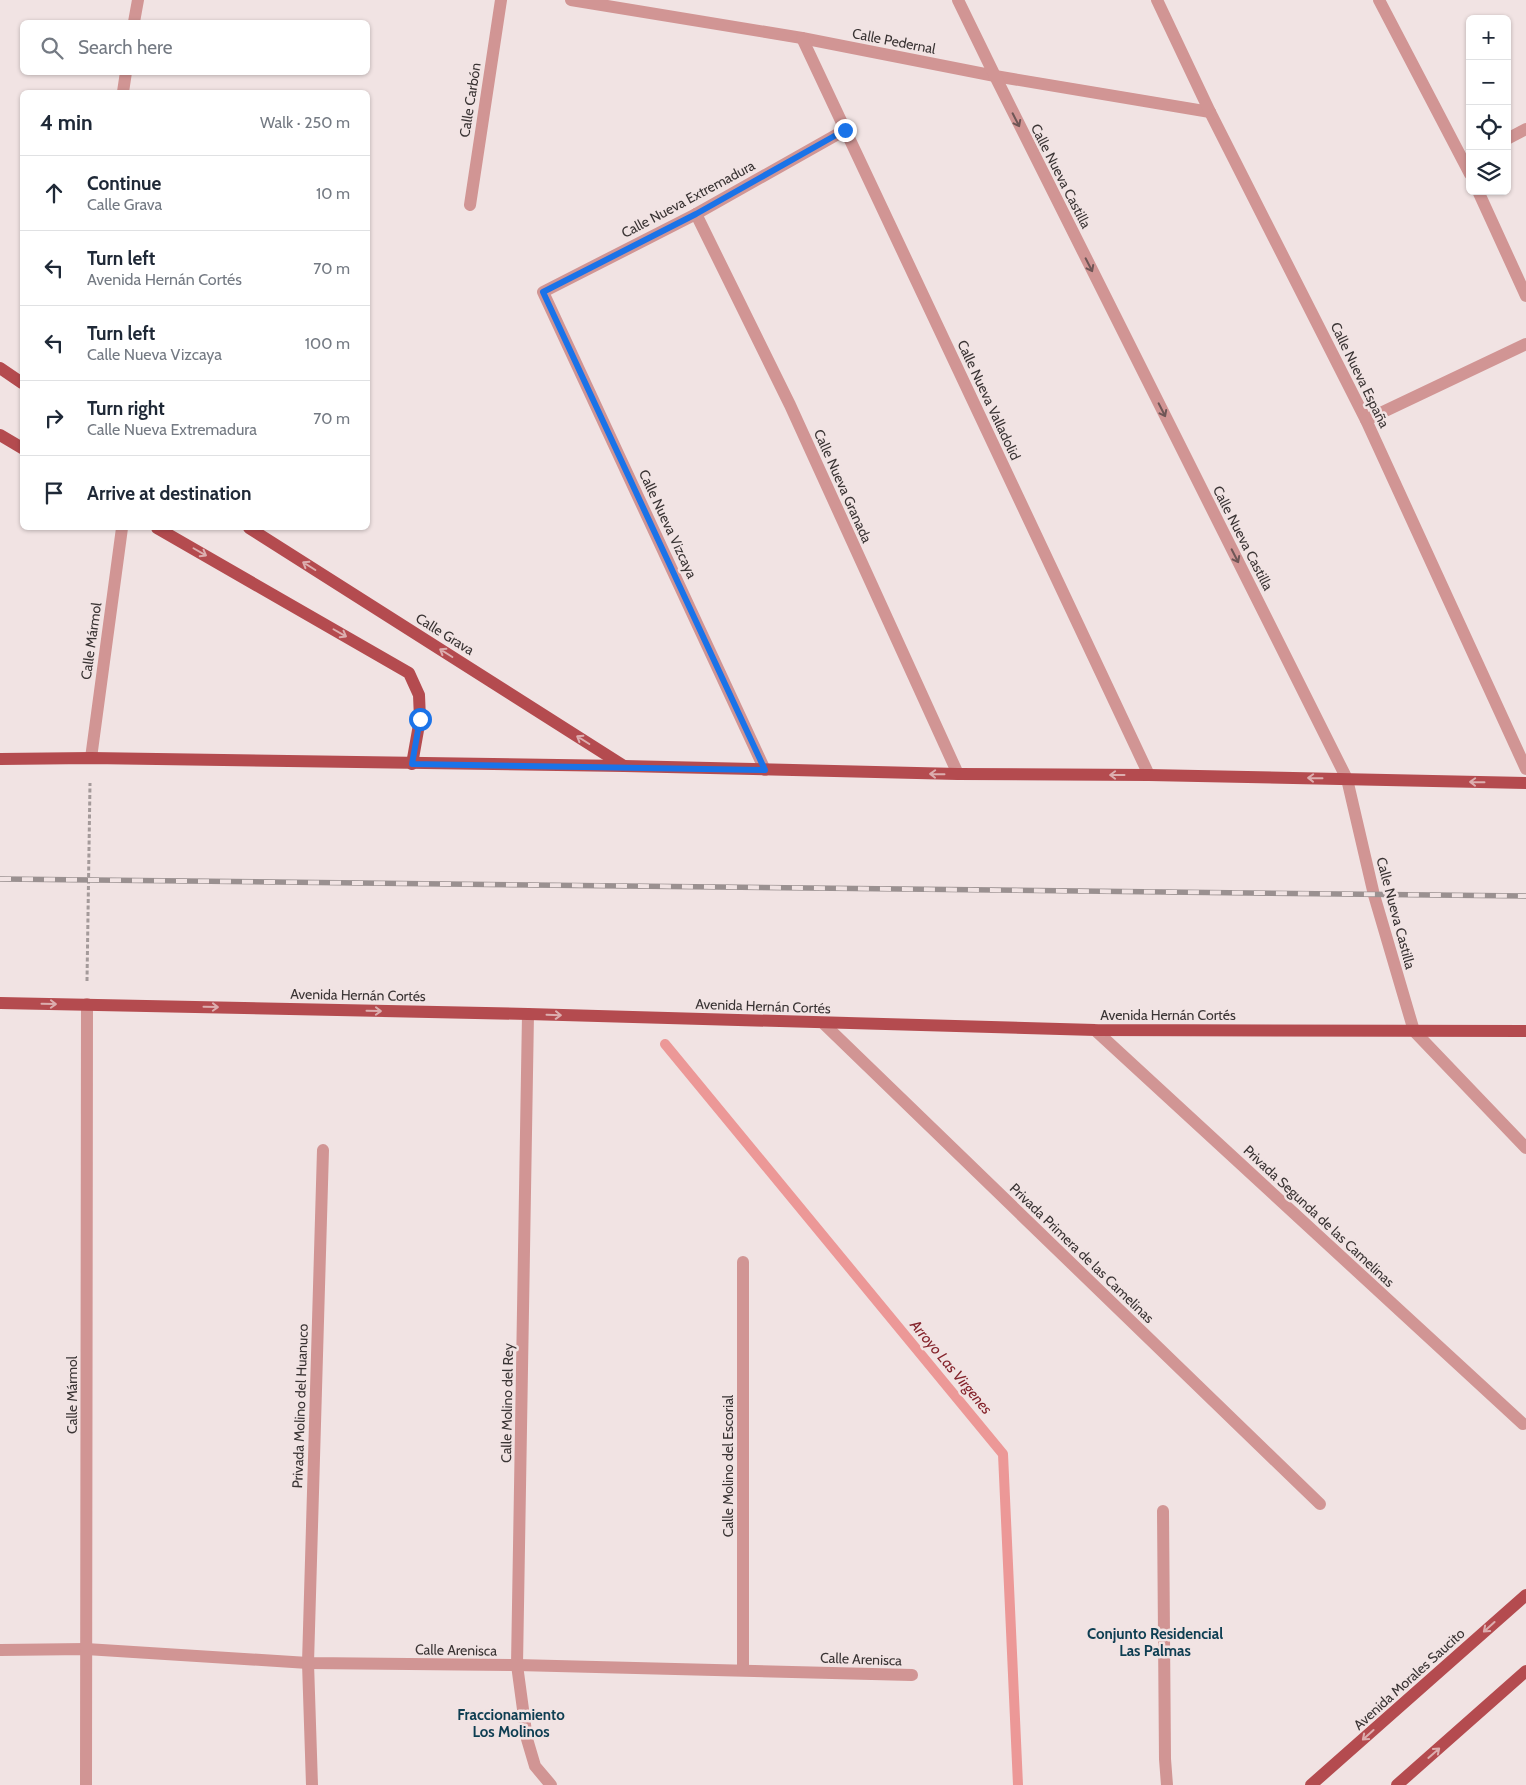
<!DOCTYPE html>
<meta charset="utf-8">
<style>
body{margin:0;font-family:Cabin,sans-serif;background:#f6f6f7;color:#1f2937}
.controls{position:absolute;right:15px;top:15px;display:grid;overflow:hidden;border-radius:8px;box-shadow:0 1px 4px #0004}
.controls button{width:45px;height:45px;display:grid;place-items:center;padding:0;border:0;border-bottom:1px solid #e0e1e3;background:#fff;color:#1f2937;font:25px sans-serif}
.stop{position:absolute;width:15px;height:15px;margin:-11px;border:4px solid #1a73e8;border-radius:50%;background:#fff}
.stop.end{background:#1a73e8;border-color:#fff;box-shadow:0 1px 5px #0008}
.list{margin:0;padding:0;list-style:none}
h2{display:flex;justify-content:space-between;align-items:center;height:65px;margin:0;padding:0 20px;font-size:21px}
h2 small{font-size:16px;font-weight:400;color:#747a83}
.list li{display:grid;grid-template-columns:32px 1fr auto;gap:15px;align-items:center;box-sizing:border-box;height:75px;padding:0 20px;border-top:1px solid #e0e1e3}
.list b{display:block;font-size:19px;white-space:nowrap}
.list p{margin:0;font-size:16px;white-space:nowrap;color:#747a83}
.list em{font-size:16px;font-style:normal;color:#747a83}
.icon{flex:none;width:28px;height:28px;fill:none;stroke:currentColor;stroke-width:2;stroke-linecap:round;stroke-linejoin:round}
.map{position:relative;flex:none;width:1526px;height:1785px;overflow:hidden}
.search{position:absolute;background:#fff;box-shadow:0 1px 4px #0004;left:20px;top:20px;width:350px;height:55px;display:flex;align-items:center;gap:12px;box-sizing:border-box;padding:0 18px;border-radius:8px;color:#747a83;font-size:19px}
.panel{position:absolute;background:#fff;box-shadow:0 1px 4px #0004;left:20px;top:90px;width:350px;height:440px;border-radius:8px}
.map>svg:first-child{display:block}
</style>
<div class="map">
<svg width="1526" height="1785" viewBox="0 0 1526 1785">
<rect width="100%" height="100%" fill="#f1e3e3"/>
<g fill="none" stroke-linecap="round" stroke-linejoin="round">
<!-- stream -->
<path stroke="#ec9897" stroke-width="10" d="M665 1044 1003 1454 1018 1785"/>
<!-- path -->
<path stroke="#a49a9a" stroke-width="3" stroke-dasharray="4 2.5" stroke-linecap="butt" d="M87 981 90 783"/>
<!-- minor -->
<g stroke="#d19594" stroke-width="12">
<path d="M571 0 802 38 995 76 1210 112"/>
<path d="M958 0 995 76 1347 779 1374 895 1414 1031 1526 1148"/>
<path d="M1157 0 1210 112 1366 420 1526 769"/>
<path d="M1379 0 1470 174"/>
<path d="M134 22 138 0"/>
<path d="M802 38 1149 775"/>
<path d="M123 92 126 72"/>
<path d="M1507 139 1526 129"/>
<path d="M1478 191 1526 296"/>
<path d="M470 205 501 0"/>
<path d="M696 214 790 405 958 774"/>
<path d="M1366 420 1526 344"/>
<path d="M91 758 122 528"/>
<path d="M765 770 543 292 696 214 845 130"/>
<path d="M528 1014 517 1665 527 1739 535 1766 551 1785"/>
<path d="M823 1023 1320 1504"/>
<path d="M1095 1030 1523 1424"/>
<path d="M1163 1511 1165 1759 1167 1785"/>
<path d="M0 1650 86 1649 308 1663 517 1665 912 1675"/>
<path d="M743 1670V1262"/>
<path d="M86 1785 87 1004"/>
<path d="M312 1785 308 1663 323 1150"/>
</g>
<!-- major -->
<g stroke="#b44b4f" stroke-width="12">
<path d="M0 368 22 383"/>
<path d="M0 435 22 448"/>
<path d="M157 528 409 673 419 695 420 719 412 764"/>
<path d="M249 528 624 766"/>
<path d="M0 759 91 758 624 766 958 774 1149 775 1526 783"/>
<path d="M0 1003 528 1014 1095 1030 1526 1031"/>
<path d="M1311 1785 1526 1595"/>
<path d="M1397 1785 1526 1671"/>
</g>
<!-- rail casing -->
<g stroke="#9a9090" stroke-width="5.5">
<path id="rail" d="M0 879 1526 896"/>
</g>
<!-- rail -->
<use href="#rail" stroke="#f1e3e3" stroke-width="4" stroke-dasharray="11" stroke-linecap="butt"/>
</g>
<!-- one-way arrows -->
<defs><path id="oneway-shaft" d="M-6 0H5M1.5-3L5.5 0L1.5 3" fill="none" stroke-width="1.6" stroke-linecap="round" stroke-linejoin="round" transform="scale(1.25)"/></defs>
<g stroke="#6f5656">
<use href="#oneway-shaft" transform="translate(1016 120) rotate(63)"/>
<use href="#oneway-shaft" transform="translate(1089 265) rotate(63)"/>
<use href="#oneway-shaft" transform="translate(1162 410) rotate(63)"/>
<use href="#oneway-shaft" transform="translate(1235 556) rotate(63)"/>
</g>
<g stroke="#dcaeaf">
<use href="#oneway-shaft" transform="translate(200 552) rotate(30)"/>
<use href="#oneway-shaft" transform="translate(309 566) rotate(-148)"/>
<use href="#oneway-shaft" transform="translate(340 633) rotate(30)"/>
<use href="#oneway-shaft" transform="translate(446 653) rotate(-148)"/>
<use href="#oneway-shaft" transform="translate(583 740) rotate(-148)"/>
<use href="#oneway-shaft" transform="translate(937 774) rotate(-179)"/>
<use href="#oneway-shaft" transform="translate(1117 775) rotate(-180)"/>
<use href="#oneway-shaft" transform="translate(1315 778) rotate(-179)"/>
<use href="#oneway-shaft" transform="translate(1477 782) rotate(-179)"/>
<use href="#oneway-shaft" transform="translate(49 1004) rotate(1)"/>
<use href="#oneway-shaft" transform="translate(211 1007) rotate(1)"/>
<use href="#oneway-shaft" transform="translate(374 1011) rotate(1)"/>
<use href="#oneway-shaft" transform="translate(554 1015) rotate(2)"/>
<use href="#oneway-shaft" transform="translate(1489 1627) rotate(138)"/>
<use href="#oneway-shaft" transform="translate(1368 1735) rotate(138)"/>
<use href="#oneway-shaft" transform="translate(1434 1753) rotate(-41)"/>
</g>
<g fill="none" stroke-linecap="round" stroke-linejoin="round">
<!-- route -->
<path stroke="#1a73e8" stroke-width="6" d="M420 719 412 764 765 770 543 292 696 214 845 130"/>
</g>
<g text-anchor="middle" stroke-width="5" stroke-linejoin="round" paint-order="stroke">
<!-- street labels -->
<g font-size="14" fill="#3a3434" stroke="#f1e3e3">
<text transform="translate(894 41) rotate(11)" y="5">Calle Pedernal</text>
<text transform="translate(470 100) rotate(-81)" y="5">Calle Carbón</text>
<text transform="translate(1061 176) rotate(63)" y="5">Calle Nueva Castilla</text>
<text transform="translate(688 199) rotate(-28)" y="5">Calle Nueva Extremadura</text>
<text transform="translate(1360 375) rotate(64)" y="5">Calle Nueva España</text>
<text transform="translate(989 400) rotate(65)" y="5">Calle Nueva Valladolid</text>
<text transform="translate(843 486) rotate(66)" y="5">Calle Nueva Granada</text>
<text transform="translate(668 524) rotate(65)" y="5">Calle Nueva Vizcaya</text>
<text transform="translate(1243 538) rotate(63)" y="5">Calle Nueva Castilla</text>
<text transform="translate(445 634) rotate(32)" y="5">Calle Grava</text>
<text transform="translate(91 641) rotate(-82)" y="5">Calle Mármol</text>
<text transform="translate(1396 913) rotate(75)" y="5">Calle Nueva Castilla</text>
<text transform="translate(358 995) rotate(1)" y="5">Avenida Hernán Cortés</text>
<text transform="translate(763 1006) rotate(2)" y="5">Avenida Hernán Cortés</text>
<text x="1168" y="1020">Avenida Hernán Cortés</text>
<text transform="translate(1319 1216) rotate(43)" y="5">Privada Segunda de las Camelinas</text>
<text transform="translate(1082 1253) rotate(44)" y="5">Privada Primera de las Camelinas</text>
<text transform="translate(72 1395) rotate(-90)" y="5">Calle Mármol</text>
<text transform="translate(507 1403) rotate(-89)" y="5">Calle Molino del Rey</text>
<text transform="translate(300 1406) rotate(-88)" y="5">Privada Molino del Huanuco</text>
<text transform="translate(728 1466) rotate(-90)" y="5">Calle Molino del Escorial</text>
<text transform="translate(456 1650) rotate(1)" y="5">Calle Arenisca</text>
<text transform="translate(861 1659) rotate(2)" y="5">Calle Arenisca</text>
<text transform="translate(1409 1679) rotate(-42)" y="5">Avenida Morales Saucito</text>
</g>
<!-- water labels -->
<g font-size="15" font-style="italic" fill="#84232b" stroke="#f1e3e3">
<text transform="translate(951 1367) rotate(50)" y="5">Arroyo Las Virgenes</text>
</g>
<!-- neighbourhood labels -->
<g font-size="15" font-weight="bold" fill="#0e3e52" stroke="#f1e3e3">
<text x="1155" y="1639">Conjunto Residencial<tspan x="1155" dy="17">Las Palmas</tspan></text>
<text x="511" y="1720">Fraccionamiento<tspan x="511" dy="17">Los Molinos</tspan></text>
</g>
</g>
</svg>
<div class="controls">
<button>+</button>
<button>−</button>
<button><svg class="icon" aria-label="locate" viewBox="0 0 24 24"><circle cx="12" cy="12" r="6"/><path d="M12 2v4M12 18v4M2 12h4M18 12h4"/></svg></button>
<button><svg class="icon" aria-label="layers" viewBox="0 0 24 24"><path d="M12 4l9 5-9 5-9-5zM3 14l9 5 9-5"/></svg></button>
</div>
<div class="stop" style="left:420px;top:719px"></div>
<div class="stop end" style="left:845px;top:130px"></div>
<div class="search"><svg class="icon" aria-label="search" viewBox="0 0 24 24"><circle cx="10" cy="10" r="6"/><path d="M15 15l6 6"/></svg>Search here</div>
<section class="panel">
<h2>4 min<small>Walk · 250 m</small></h2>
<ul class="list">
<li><svg class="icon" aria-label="ahead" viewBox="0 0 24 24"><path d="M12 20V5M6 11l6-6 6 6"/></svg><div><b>Continue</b><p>Calle Grava</p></div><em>10 m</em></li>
<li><svg class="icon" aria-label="left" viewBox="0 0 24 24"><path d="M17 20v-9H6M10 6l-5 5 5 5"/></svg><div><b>Turn left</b><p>Avenida Hernán Cortés</p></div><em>70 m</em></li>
<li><svg class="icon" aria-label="left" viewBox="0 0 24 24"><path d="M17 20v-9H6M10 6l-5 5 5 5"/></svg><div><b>Turn left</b><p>Calle Nueva Vizcaya</p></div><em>100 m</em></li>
<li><svg class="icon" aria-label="right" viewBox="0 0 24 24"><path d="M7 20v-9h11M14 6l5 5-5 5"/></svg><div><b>Turn right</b><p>Calle Nueva Extremadura</p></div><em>70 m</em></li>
<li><svg class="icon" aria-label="arrive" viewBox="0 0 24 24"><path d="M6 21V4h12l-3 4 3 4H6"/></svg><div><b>Arrive at destination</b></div></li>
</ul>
</section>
</div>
